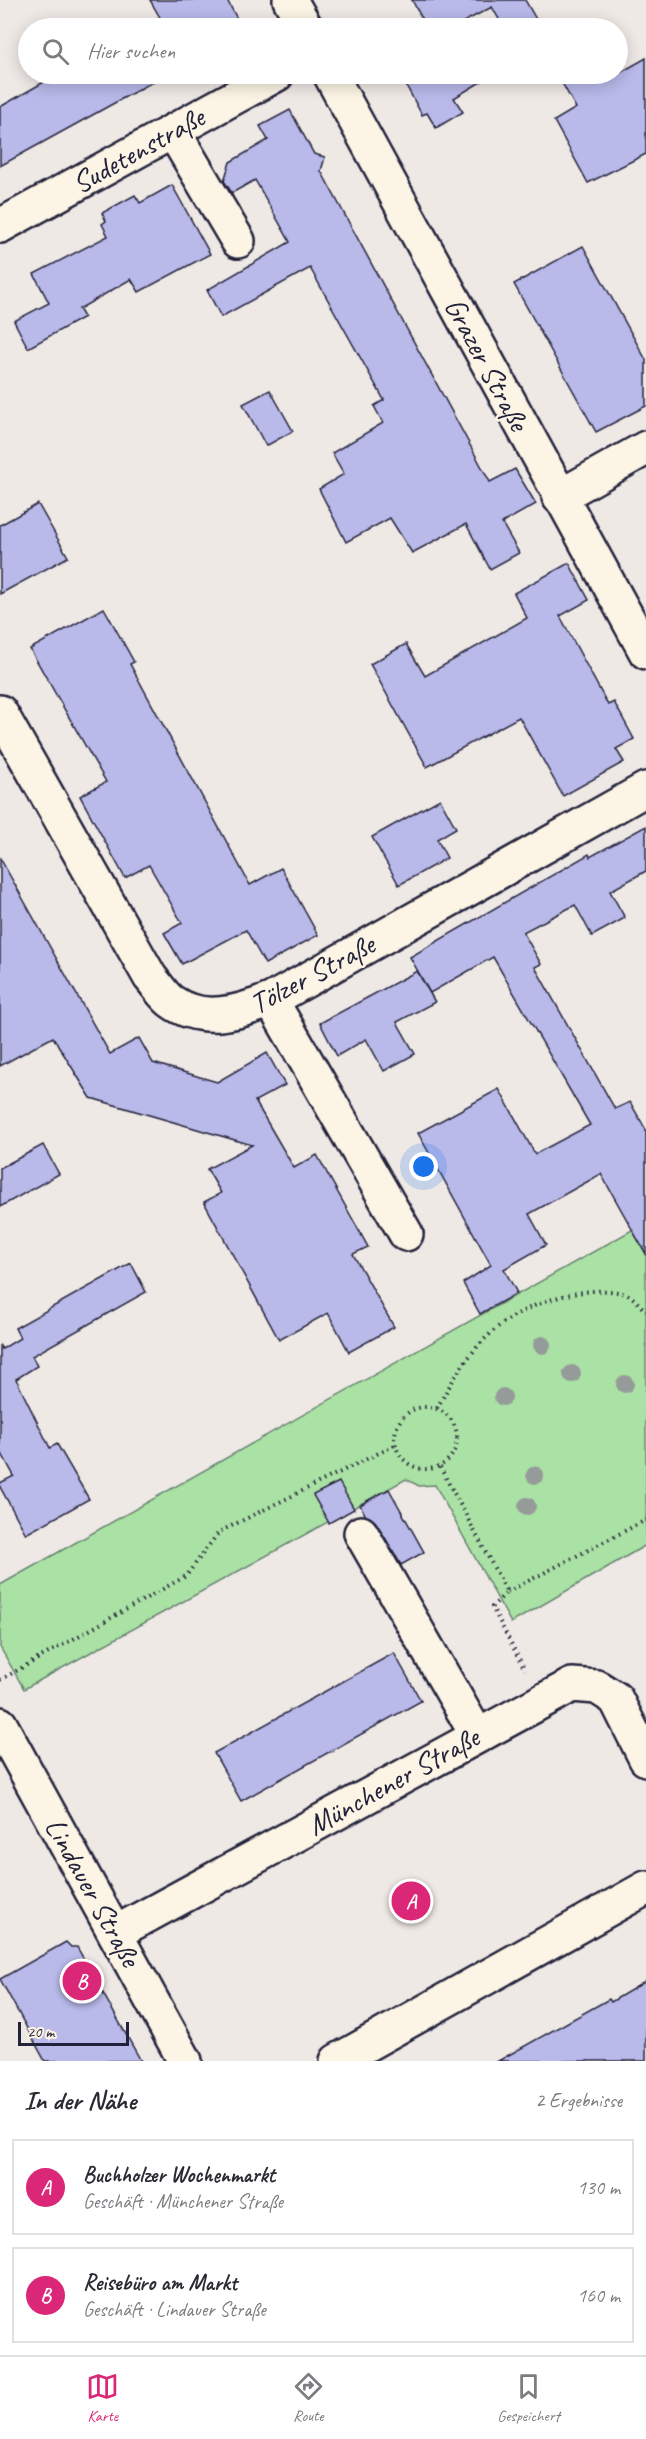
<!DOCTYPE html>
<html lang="de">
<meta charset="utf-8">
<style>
body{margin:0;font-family:Caveat,sans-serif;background:#f2f2f3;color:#2b2b33}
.scale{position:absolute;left:18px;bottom:15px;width:111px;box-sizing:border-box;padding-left:6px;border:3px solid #22223b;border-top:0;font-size:16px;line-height:21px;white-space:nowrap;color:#22223b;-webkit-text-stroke:4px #fcf5e5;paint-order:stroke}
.you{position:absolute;left:424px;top:1167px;width:21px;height:21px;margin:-15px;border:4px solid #fff;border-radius:50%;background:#1a73e8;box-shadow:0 0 0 9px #1a73e833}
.badge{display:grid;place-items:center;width:39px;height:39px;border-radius:50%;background:#db2777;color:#fff;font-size:20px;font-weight:700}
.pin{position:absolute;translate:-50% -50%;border:3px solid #fff;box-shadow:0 2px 6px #0006}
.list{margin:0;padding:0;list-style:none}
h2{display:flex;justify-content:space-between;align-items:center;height:78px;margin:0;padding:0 24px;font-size:26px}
h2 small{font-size:20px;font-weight:400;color:#7c7c81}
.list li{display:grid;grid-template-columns:39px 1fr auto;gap:18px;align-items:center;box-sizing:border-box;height:96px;margin:0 12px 12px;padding:0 12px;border:2px solid #e1e1e2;border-radius:0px}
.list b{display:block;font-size:22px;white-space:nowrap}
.list p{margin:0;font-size:20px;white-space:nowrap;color:#7c7c81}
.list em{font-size:20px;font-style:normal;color:#7c7c81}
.icon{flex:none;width:33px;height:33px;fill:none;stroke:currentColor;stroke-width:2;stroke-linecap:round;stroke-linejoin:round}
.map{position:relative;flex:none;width:646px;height:2061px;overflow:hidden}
.search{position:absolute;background:#fff;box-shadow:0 3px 15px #0003;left:18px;right:18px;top:18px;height:66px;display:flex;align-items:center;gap:15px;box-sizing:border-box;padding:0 21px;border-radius:33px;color:#7c7c81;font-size:22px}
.sheet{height:294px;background:#fff}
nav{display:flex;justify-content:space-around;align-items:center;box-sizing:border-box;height:84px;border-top:2px solid #e1e1e2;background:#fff;font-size:16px;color:#7c7c81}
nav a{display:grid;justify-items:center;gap:3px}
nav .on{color:#db2777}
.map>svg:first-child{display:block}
</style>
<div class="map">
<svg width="646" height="2061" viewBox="0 0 646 2061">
<rect width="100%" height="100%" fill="#efe9e6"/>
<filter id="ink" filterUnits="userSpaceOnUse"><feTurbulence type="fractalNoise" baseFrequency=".0167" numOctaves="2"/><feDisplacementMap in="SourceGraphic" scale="12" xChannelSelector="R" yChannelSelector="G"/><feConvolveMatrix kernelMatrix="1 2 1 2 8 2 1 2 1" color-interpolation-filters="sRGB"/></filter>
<g filter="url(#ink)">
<!-- green -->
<path fill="#aae1a4" stroke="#668270" stroke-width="1.5" d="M632 1230 646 1253V1545L511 1623 435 1485 419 1486 406 1479 24 1689 0 1647V1585Z"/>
<!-- building -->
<g fill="#b9b9ea" stroke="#22223b" stroke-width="1.5">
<path d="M150 0H227L242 28H166Z"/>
<path d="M412 0H525L541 28H504L492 7 452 28H427Z"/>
<path d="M646 58V154L588 183 554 121 576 108 557 74H618Z"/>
<path d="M58 74H167L0 166V107Z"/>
<path d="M400 74H494L454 98 463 112 436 128 427 113 422 115Z"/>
<path d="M290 110 314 154 325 157 321 171 490 482 515 469 536 504 502 523 519 553 490 569 466 524 412 553 390 518 346 542 319 489 344 474 332 453 383 423 374 406 384 400 310 268 221 317 207 290 290 242 255 180 232 193 224 181 230 162 268 140 260 126Z"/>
<path d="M172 185 210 254 139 292 131 279 79 309 84 317 28 348 14 321 49 303 34 274 108 236 102 224 106 221 102 213 135 195 140 203Z"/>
<path d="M583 246 646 360V406L596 432 514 284Z"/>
<path d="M270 390 293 431 266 446 243 404Z"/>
<path d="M38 504 68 557 0 594V525Z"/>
<path d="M569 563 589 600 560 616 608 705 614 702 634 739 616 749 624 762 563 796 519 717 427 767 370 664 406 644 425 676 527 618 514 593Z"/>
<path d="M104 608 134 662 130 664 250 885 281 868 318 935 265 964 246 930 182 964 164 933 182 923 149 865 125 878 80 796 106 782 30 649Z"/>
<path d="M440 799 456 828 437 839 447 858 399 885 372 837Z"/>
<path d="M646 826V871L610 891 625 918 592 936 575 905 523 932 541 964 535 967 615 1109 630 1102 646 1130V1254L601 1174 529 1214 546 1245 504 1269 517 1293 480 1314 463 1283 491 1265 418 1133 499 1089 535 1154 590 1125 493 957 430 993 410 957 589 854 590 857Z"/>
<path d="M0 858 110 1054 139 1038 153 1063 217 1082 267 1053 285 1085 255 1101 294 1168 317 1155 368 1247 353 1254 394 1327 349 1352 328 1313 279 1340 204 1202 221 1193 207 1169 252 1145 91 1098 53 1037 0 1066Z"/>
<path d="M417 971 435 1002 397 1022 415 1054 384 1071 366 1039 337 1056 320 1023Z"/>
<path d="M43 1145 59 1174 0 1207V1168Z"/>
<path d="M131 1263 146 1292 32 1356 37 1366 16 1379 50 1448 57 1444 89 1499 26 1534 0 1487V1483L14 1476 0 1450V1346L2 1349 20 1338 15 1328Z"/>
<path d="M339 1482 354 1509 329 1523 313 1495Z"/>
<path d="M389 1489 424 1552 401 1565 377 1524 366 1516 360 1505Z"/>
<path d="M394 1653 421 1701 241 1801 214 1753Z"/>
<path d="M66 1942 71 1947H77L141 2061H45L0 1979Z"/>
<path d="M646 1981V2061H498L609 1999 611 2002Z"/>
</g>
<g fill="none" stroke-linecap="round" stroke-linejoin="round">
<!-- minor casing -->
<g stroke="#22223b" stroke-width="38">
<g id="minor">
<path d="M290 0 306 28"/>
<path d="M330 74 646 652"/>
<path d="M173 131 238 241"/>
<path d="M0 226 277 74"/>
<path d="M559 497 646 448"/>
<path d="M0 712 150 977C157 985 164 997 172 1002 203 1024 240 1012 271 1000L646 789"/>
<path d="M271 1000 406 1234"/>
<path d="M361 1533 477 1735"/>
<path d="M0 1724 185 2061"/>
<path d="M115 1933 572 1685 597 1687 616 1699 646 1759"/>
<path d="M337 2061 646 1888"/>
</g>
</g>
<!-- path -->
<g stroke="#22223b" stroke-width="4" stroke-dasharray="1.5 4.5" stroke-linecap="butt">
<circle cx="426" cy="1438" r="31"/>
<path d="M437 1408C452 1381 467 1355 490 1334 519 1305 586 1282 626 1294 633 1296 640 1306 646 1311"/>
<path d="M440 1467 507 1592 492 1607 525 1670"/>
<path d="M507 1592 646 1520"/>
<path d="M0 1680 186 1576 219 1532 395 1445"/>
</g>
<!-- minor -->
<use href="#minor" stroke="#fcf5e5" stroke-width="33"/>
</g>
<!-- trees -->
<g fill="#959b99">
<circle cx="542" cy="1345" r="9"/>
<circle cx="572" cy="1374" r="9"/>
<circle cx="625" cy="1384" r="9"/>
<circle cx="503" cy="1397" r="9"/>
<circle cx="535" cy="1475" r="9"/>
<circle cx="527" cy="1506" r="9"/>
</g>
</g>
<g text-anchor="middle" stroke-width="5" stroke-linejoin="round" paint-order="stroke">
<!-- street labels -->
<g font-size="30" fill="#22223b" stroke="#fcf5e5">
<text transform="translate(138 150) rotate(-29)" y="10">Sudetenstraße</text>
<text transform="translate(487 364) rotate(62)" y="10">Grazer Straße</text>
<text transform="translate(312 974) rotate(-28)" y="10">Tölzer Straße</text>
<text transform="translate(393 1781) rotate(-29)" y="10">Münchener Straße</text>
<text transform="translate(93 1892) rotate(61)" y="10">Lindauer Straße</text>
</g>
</g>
</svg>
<div class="scale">20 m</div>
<div class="you"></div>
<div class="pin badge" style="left:411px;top:1901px">A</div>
<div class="pin badge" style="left:82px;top:1981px">B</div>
<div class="search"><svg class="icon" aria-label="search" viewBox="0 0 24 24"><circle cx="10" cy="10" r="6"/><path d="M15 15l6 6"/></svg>Hier suchen</div>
</div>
<section class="sheet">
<h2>In der Nähe<small>2 Ergebnisse</small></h2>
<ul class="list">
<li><span class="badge">A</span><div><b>Buchholzer Wochenmarkt</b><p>Geschäft · Münchener Straße</p></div><em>130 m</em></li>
<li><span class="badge">B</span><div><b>Reisebüro am Markt</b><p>Geschäft · Lindauer Straße</p></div><em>160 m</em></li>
</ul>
</section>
<nav>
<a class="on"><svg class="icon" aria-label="map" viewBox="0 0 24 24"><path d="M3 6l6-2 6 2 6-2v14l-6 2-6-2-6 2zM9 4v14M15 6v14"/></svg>Karte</a>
<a><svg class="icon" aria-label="directions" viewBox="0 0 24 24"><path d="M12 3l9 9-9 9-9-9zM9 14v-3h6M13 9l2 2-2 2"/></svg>Route</a>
<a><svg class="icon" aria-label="saved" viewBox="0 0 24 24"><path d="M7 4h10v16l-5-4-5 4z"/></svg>Gespeichert</a>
</nav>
